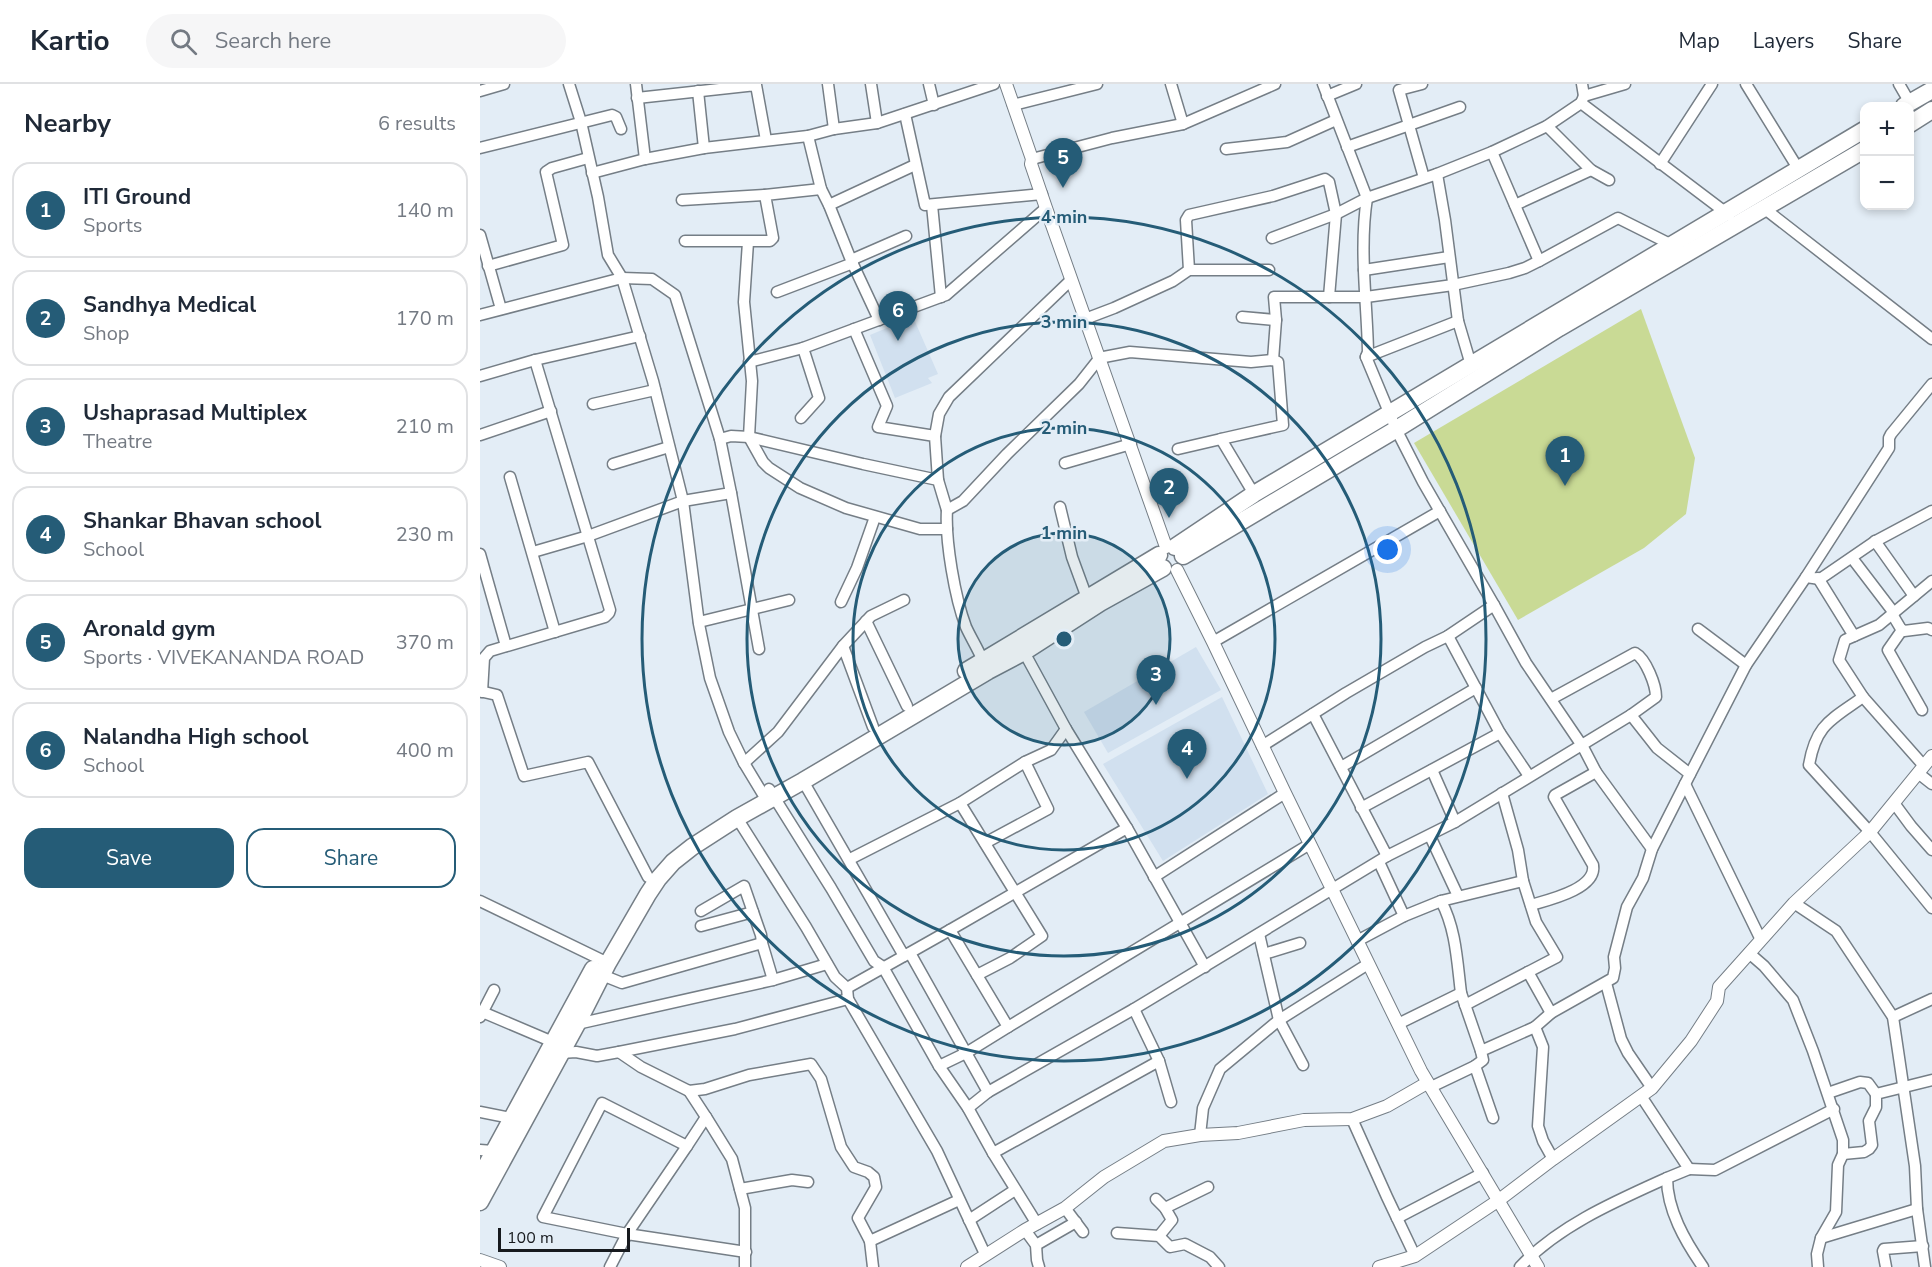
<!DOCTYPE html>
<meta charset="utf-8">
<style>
body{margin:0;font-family:"Nunito Sans",sans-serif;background:#f6f6f7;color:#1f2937}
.controls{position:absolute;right:18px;top:18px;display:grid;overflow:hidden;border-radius:12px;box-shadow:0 3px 9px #0003}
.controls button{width:54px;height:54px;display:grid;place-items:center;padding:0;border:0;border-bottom:2px solid #e0e1e3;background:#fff;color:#1f2937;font:30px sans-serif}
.scale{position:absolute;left:18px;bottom:15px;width:132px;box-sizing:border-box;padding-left:6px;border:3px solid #171a1e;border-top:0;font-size:16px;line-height:21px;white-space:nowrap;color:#171a1e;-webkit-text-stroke:4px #e3edf6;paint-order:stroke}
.you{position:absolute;left:908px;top:466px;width:21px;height:21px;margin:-15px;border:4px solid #fff;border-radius:50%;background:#1a73e8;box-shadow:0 0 0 9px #1a73e833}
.badge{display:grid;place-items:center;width:39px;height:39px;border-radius:50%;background:#255c77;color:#fff;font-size:20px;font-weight:700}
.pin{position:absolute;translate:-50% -50px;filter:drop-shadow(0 2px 3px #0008)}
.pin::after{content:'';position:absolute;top:32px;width:21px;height:18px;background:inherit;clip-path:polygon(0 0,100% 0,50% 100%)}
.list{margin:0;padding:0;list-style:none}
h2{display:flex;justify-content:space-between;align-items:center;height:78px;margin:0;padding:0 24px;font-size:26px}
h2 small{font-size:20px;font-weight:400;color:#747a83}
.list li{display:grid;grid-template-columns:39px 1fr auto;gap:18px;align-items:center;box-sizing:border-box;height:96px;margin:0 12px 12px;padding:0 12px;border:2px solid #e0e1e3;border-radius:18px}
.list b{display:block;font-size:22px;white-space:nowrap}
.list p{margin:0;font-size:20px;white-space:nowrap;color:#747a83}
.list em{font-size:20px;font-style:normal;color:#747a83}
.actions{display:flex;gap:12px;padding:18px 24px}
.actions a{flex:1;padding:14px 0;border:2px solid #255c77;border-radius:18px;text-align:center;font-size:21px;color:#255c77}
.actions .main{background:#255c77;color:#fff}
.icon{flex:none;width:33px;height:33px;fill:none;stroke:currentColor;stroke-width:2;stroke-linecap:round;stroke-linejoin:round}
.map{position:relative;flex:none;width:1452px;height:1183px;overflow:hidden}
header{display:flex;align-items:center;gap:36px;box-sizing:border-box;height:84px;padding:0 30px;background:#fff;border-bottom:2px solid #e0e1e3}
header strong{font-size:28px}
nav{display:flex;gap:33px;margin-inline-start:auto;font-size:21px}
.search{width:420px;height:54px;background:#f6f6f7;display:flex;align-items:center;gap:15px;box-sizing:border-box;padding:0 21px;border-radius:33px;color:#747a83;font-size:22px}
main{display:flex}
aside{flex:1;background:#fff}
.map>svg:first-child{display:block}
</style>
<header>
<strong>Kartio</strong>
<div class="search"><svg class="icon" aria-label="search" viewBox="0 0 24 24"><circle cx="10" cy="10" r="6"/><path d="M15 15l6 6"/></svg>Search here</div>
<nav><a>Map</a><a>Layers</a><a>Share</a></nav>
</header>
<main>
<aside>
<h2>Nearby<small>6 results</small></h2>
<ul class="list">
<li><span class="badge">1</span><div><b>ITI Ground</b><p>Sports</p></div><em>140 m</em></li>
<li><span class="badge">2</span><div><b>Sandhya Medical</b><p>Shop</p></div><em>170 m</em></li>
<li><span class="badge">3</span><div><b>Ushaprasad Multiplex</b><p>Theatre</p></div><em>210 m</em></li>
<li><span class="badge">4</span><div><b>Shankar Bhavan school</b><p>School</p></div><em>230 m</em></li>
<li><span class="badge">5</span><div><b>Aronald gym</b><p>Sports · VIVEKANANDA ROAD</p></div><em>370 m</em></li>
<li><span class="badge">6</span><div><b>Nalandha High school</b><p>School</p></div><em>400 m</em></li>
</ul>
<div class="actions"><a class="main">Save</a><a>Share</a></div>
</aside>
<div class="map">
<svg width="1452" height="1183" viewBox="0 0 1452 1183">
<rect width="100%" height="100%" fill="#e3edf6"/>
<!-- built -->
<g fill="#d1e0ef">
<path d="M433 233 458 290 448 294 452 299 415 314 390 251Z"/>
<path d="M716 563 741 606 628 669 604 628Z"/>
<path d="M742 613 788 710 683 777 623 680Z"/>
</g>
<!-- green -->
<path fill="#c9da95" d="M1161 225 1215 374 1206 430 1164 464 1038 536 934 359Z"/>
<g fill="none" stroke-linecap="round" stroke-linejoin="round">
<!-- minor casing -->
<g stroke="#757e86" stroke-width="13">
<g id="minor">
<path d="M89 0 101 38 118 113 128 171 142 194 173 297 203 417 219 540 230 594 249 648 264 679 287 717"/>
<path d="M156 0 165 75"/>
<path d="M348 0 354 45"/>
<path d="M391 0 397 39"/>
<path d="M449 0 454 21"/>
<path d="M691 0 703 40"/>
<path d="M843 0 887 114C879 165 887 217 888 268L886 273"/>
<path d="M942 0 919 6 944 94"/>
<path d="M1102 0 1104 12"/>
<path d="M1266 0 1319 86"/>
<path d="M1419 0 1430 19"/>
<path d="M0 7 24 0"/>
<path d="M218 7 224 64"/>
<path d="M847 12 876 0"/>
<path d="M157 14 276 1 286 56"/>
<path d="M1101 19 1104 12 1145 0"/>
<path d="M533 21 617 0"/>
<path d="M425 30 445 121 562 110"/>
<path d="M1067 42 1111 86 1129 96"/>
<path d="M328 52 341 105 349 121 371 176 399 236"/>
<path d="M867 63 980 23"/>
<path d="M0 64 132 31 136 33 141 45"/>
<path d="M746 65 807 58 856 36"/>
<path d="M1012 68 1059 177 1138 134 1192 161"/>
<path d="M552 75 632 54 703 40 795 0"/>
<path d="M1180 80 1232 0"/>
<path d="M112 89 165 75 224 64 328 52 354 45 397 39 514 0"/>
<path d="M957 90 965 136 978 237"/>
<path d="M202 116 285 111"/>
<path d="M349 121 435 81"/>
<path d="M452 121 461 213"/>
<path d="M1035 121 1111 86"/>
<path d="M1285 125 1452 255"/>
<path d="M0 151 21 225"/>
<path d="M792 154 856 130 887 114 957 90 1012 68 1067 42 1101 19 1249 131"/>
<path d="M205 157H290L293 154 285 111 341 105"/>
<path d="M268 158 264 218 272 297 269 353 283 378 289 384 320 404 366 424 440 445H467"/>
<path d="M371 176 426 152"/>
<path d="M8 182 83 161 66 88 72 84 108 74"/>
<path d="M709 186 706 136 709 131 793 112 845 95 849 98 856 130 849 213"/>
<path d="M884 186 969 173"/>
<path d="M297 208 373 179"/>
<path d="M0 231 142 194 172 195 195 211 240 355 251 409 203 417 108 452 53 468"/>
<path d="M762 233 796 236"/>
<path d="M605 235 634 224 693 197 709 186H789"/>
<path d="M374 245 407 322 398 343 455 352 458 396"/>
<path d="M793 276 796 236 794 213H886L973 201 1029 189 1045 184 1059 177"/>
<path d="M269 278 323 264"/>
<path d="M991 281 978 237 886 273 916 345 943 398 1014 521"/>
<path d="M0 292 55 276 160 252"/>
<path d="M113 320 175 306"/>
<path d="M321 334 339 314 323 264 466 211 566 124"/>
<path d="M0 351 71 327"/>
<path d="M455 352 459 330 469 313 591 196"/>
<path d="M240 355 251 352 269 353 383 380 458 396 467 426"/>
<path d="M698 365 741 355 774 410"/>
<path d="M585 379 651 360"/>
<path d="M133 380 189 363"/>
<path d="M30 393 75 548"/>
<path d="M251 409 279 565"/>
<path d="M580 423 592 473 607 514"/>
<path d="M1395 457 1434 512"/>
<path d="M0 470 26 562"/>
<path d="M1372 474 1414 529"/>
<path d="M1326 493 1409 364V354L1411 350 1452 300"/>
<path d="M1338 494 1374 552"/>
<path d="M1452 497 1399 541 1365 556 1359 576 1383 613C1351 636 1336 640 1329 681L1390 748 1452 824"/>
<path d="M361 518 377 484 395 433"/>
<path d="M1412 530 1421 545 1424 547 1448 544 1452 546"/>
<path d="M386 537 427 622"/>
<path d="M219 538 309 516"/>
<path d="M1218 545 1266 581"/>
<path d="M1422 546 1408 566 1442 626"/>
<path d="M968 552 1020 649 1049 692"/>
<path d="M733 558 960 427"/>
<path d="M363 562 391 532 424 516"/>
<path d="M544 568 586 645 647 744"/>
<path d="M503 577C498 565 491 554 486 543 475 514 465 457 467 426L483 417 527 370 599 300 618 276 624 273 650 268 771 278 793 276 798 278 803 341 741 355"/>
<path d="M0 607 17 611 44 692 108 678 168 793"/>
<path d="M2 608 4 574 10 567 125 533 129 529 130 526 55 276"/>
<path d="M1383 613 1444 682"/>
<path d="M833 630 907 772"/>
<path d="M1151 631 1177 664 1210 690"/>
<path d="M782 662 866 609 945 563 968 552 1014 521 1046 579 1103 663 1116 688 1172 765"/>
<path d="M264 679 298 648 363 562 393 643"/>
<path d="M861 683 996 604"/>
<path d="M952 686 975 738"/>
<path d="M1438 689 1452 700"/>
<path d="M323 697 424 872 470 846 528 943 486 969 459 982"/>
<path d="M1205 700 1266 581 1326 493 1340 495 1394 458 1452 427"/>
<path d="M289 705 351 804 394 877 403 883 459 982 488 1024 513 1069 557 1140"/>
<path d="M1022 709 1038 766 1043 797"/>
<path d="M480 719 562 852 530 874 497 891"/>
<path d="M1414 719 1431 742 1452 766"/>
<path d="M881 724 1020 649"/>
<path d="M257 734 326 843 355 893 367 904 368 915 457 1067 505 1170"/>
<path d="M950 752 978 812"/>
<path d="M505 759 568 725 545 678"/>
<path d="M370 775 480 719 545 678 571 666 586 645"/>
<path d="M899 778 924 832"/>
<path d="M674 793 805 709"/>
<path d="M0 817 128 879"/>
<path d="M961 817 1043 797 1056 838 1077 873 985 921"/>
<path d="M1314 819 1356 847 1413 933 1435 1082 1437 1125 1445 1183"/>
<path d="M1051 821C1068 816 1117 805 1113 781L1074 713 1075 711 1116 688"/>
<path d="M221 827 264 802 281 851 282 859"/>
<path d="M221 842 273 828"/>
<path d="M470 846 647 744 725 883"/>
<path d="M779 850 799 936 888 880"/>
<path d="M877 857 924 832 961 817C976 845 977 877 981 909"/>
<path d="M430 869 508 1008 488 1024"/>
<path d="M1269 869 1284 882 1313 916 1333 967 1363 1056V1070L1358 1081 1356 1128 1341 1154 1337 1170 1338 1183"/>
<path d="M784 870 820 859"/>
<path d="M1048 888 1071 929"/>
<path d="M122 891 142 899 282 859 293 896"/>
<path d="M1126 899 1141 955 1148 969 1172 1004"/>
<path d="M367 904 424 872"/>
<path d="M654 925 679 977"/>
<path d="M0 927 73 958"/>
<path d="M0 933 14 906"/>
<path d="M1413 933 1452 915"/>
<path d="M97 940 293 896 347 880"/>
<path d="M918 940 981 909 1001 967"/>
<path d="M528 943 830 760"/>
<path d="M1055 943 1063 963 1058 1042 1063 1057 1073 1075"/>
<path d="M139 968 161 983 209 1007 225 1005 269 991 331 980 341 995 361 1063 374 1083 388 1088 394 1093 396 1103 378 1134 390 1157 479 1116"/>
<path d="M81 969 96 968 117 972 139 968 255 945 368 915"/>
<path d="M951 1003 995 982"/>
<path d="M209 1007 226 1033"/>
<path d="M508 1008 654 925 907 772 975 738 1151 631 1176 613C1176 601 1166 575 1155 569L1071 615"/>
<path d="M1348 1009 1380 998 1388 999 1396 1010"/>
<path d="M1161 1012 1209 1085 1187 1094C1187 1126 1205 1157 1223 1183"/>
<path d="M0 1028 31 1034"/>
<path d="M1013 1034 995 982 1003 976 1001 967 1055 943 1071 929 1133 894 1135 884 1134 873 1147 823 1163 794 1172 765 1205 700 1281 856"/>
<path d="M872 1035 907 1113 935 1172"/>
<path d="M720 1051 723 1024 740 985 799 936 823 981"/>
<path d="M207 1062 226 1033 252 1075 265 1124V1183"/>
<path d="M0 1066 13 1067"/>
<path d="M513 1069 679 977 691 1018"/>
<path d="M1363 1070 1384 1068 1389 1065 1392 1061 1389 1037 1396 1023V1010L1452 996"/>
<path d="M1209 1085 1235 1086 1354 1025"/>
<path d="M260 1105 312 1096 328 1098"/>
<path d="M676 1115 685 1124 692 1136 679 1152"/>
<path d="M585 1124 603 1148"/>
<path d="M685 1124 728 1103"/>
<path d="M917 1134 1003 1089"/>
<path d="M489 1136 535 1106"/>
<path d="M545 1146 556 1161 557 1176 559 1183"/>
<path d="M637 1149 679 1152 690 1163 705 1160 730 1173 739 1183"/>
<path d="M1341 1154 1437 1125"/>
<path d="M390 1157 393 1183"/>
<path d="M556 1161 596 1138"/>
<path d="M130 1183 147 1150 207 1062 122 1019 63 1133 147 1150 266 1168"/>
<path d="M1040 1183C1078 1142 1136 1117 1187 1094"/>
<path d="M1406 1183 1403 1167 1404 1165 1443 1162"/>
</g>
</g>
<!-- tertiary casing -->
<g stroke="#757e86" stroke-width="14">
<g id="tertiary">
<path d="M526 0 552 75 551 80 566 124 686 463"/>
<path d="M697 486 733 558 805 709 941 987 1058 1183"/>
<path d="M0 1176 20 1183"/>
<path d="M487 1183 545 1146 585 1124 624 1093 684 1057 720 1051 758 1049 824 1036 872 1035 907 1022 947 999"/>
<path d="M899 1183 935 1172 1019 1116 1073 1075 1172 1004 1211 957 1237 917 1239 903 1314 819 1390 748 1452 672"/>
</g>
</g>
<!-- primary casing -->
<g stroke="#757e86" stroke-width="19">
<g id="primary">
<path d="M1424 22 1452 6"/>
<path d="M1430 40 1452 26"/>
<path d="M695 463 774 410 1384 46"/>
<path d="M703 472 915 346 1079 244 1384 66"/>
<path d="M486 587 679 471"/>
<path d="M0 1093 113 885"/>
<path d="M0 1118 97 940 128 879 168 810 178 795 193 778 212 763 257 734 323 697 508 587 544 568 620 519 683 484"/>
</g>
</g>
<!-- minor -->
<use href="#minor" stroke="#fff" stroke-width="10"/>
<!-- tertiary -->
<use href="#tertiary" stroke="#fff" stroke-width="12"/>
<!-- primary -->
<use href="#primary" stroke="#fff" stroke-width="16"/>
</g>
<!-- distance rings -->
<circle cx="584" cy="555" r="106" fill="#255c77" fill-opacity=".12"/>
<g fill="none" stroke="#255c77" stroke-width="3">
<circle cx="584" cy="555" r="106"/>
<circle cx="584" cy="555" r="211"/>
<circle cx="584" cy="555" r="317"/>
<circle cx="584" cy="555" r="422"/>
</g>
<circle cx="584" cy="555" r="9" fill="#255c77" stroke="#e3edf6" stroke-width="3"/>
<g font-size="18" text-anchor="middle" font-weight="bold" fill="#255c77" stroke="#e3edf6" stroke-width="5" stroke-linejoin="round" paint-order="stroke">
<text x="584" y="139">4 min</text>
<text x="584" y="244">3 min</text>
<text x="584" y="350">2 min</text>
<text x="584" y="455">1 min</text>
</g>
</svg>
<div class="controls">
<button>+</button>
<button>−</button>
</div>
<div class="scale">100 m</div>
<div class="you"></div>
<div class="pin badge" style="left:1085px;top:402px">1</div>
<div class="pin badge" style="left:689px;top:434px">2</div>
<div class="pin badge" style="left:676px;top:621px">3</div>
<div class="pin badge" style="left:707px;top:695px">4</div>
<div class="pin badge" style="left:583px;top:104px">5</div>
<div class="pin badge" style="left:418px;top:257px">6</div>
</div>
</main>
